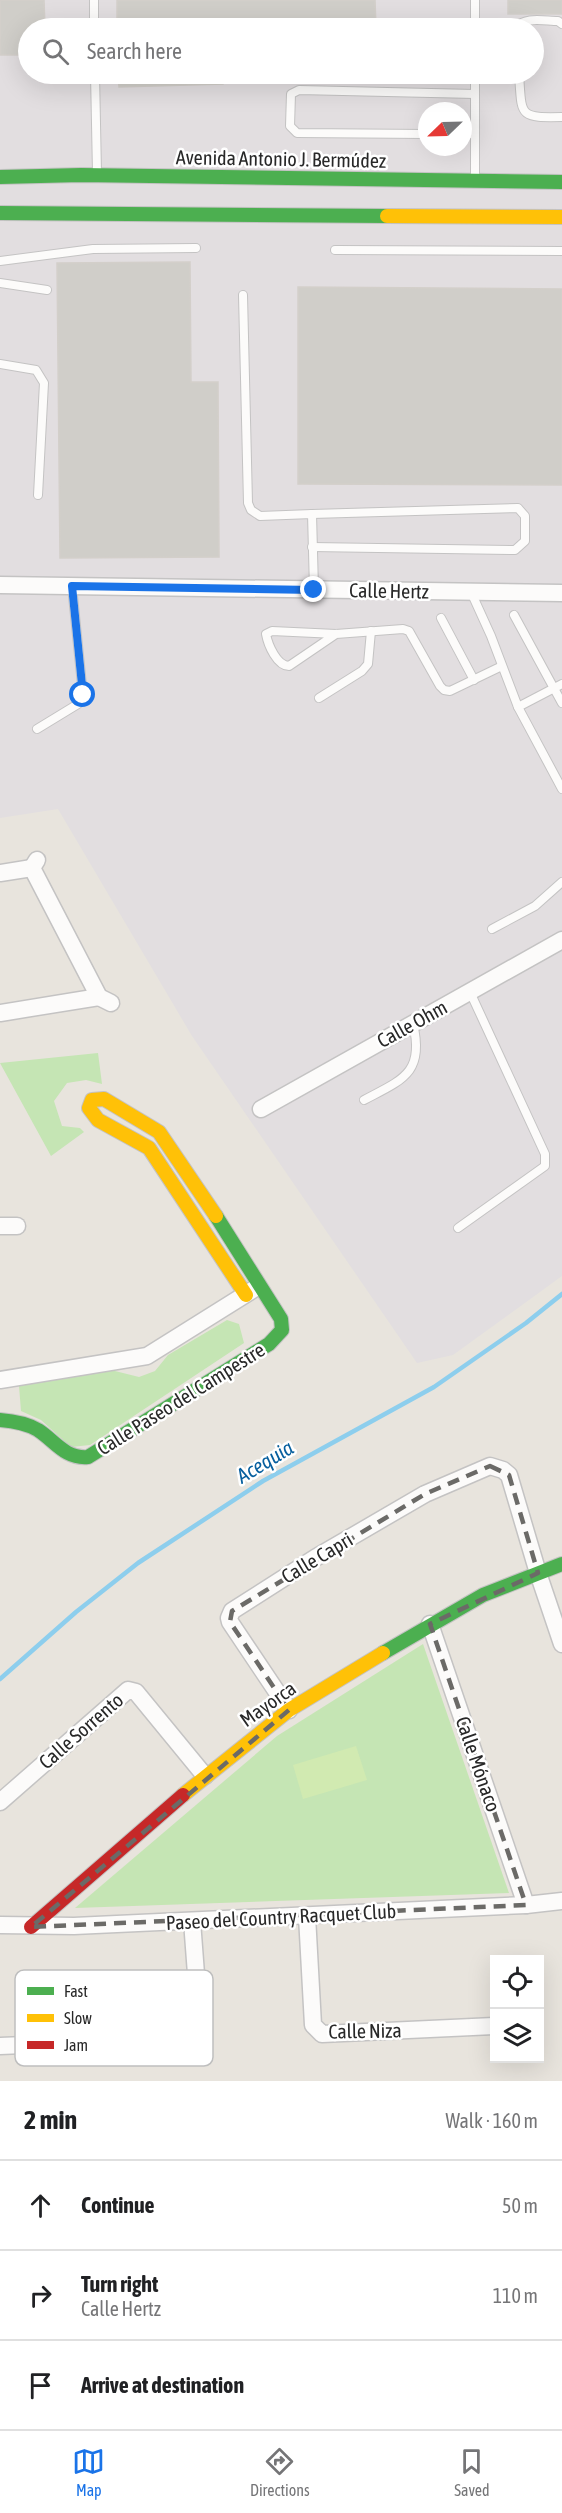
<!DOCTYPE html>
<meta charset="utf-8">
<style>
body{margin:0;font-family:"Asap Condensed",sans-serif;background:#f6f6f6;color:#202124}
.controls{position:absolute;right:18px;bottom:18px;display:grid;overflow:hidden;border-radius:0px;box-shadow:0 6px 24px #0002}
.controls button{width:54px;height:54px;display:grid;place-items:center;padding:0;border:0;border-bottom:2px solid #e0e0e0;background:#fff;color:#202124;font:30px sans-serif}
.compass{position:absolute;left:418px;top:102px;width:54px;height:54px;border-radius:50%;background:#fff;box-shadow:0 6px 24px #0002;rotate:247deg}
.stop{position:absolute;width:18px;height:18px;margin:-14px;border:4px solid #1a73e8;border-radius:50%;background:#fff}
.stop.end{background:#1a73e8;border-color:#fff;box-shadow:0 2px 6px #0008}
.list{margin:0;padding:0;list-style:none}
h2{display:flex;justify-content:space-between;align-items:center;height:78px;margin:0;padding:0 24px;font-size:26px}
h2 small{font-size:20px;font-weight:400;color:#757577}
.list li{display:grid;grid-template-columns:39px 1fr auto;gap:18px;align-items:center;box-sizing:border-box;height:90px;padding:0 24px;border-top:2px solid #e0e0e0}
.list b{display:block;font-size:22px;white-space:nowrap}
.list p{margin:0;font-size:20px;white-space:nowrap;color:#757577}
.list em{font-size:20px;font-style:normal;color:#757577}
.icon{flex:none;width:33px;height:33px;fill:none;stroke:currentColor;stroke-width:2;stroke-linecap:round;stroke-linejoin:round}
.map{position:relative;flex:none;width:562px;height:2081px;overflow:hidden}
.search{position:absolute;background:#fff;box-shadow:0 6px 24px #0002;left:18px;right:18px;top:18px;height:66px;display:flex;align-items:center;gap:15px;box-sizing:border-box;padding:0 21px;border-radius:33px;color:#757577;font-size:22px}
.sheet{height:348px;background:#fff}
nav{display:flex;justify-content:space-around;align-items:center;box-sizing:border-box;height:84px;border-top:2px solid #e0e0e0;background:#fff;font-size:16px;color:#757577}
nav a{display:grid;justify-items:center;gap:3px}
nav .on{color:#1a73e8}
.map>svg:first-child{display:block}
</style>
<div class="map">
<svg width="562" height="2081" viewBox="0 0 562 2081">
<rect width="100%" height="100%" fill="#e8e4dd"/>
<!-- industrial -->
<path fill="#e2dee0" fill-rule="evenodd" d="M0 0H562V1276L453 1355 417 1363 192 1036 58 809 0 818ZM28 28H534V74H28ZM427 111H463V147H427Z"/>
<!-- green -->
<g fill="#c5e5b4">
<path d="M98 1053 102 1084 86 1080 67 1083 54 1101 62 1126 80 1128 84 1132 51 1156 0 1063Z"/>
<path d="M227 1320 239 1324 244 1343 90 1445 71 1447 41 1420 21 1411 19 1386 111 1370 139 1377 155 1371 168 1355Z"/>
<path d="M423 1644 509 1893 75 1908 277 1736Z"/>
</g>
<!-- pitch -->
<path fill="#d1eab1" d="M356 1746 367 1780 303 1799 293 1765Z"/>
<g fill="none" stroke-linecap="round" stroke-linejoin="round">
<!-- stream -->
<path stroke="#8dceed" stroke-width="4.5" d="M0 1679 76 1612 138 1563 263 1481 434 1387 526 1323 562 1294"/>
</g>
<!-- building -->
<g fill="#d0cec9" stroke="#d3cfca" stroke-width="1.5">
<path d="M0 0H44L45 28H28V55H0Z"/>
<path d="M117 0H375L376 28H117Z"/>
<rect x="508" y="0" width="54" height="14"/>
<path d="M118 74H223V84L119 87Z"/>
<path d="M190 262 191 382H218L219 557 60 558 57 263Z"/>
<path d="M298 287 562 289V485L298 484Z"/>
</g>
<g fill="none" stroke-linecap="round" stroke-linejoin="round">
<!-- lane casing -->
<g stroke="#c4c3c3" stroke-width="10">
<g id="lane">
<path d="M94 0V28"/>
<path d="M475 0V28"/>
<path d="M515 28C525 16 544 21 558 21L562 24"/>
<path d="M95 74 97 173"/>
<path d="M475 74V178"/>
<path d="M519 74C522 116 518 118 562 117"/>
<path d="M427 134 297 133 290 126 291 94 299 90 475 94"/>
<path d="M463 134H475"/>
<path d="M335 250 562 251"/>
<path d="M0 261 93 249 196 248"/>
<path d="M0 283 47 290"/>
<path d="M243 295 248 503 251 510 260 516 312 514 314 589"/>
<path d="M0 364 36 370 44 383 38 495"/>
<path d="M312 547 515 550 525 541V516L518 508 312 514"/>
<path d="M471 592 491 636 518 707 562 789"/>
<path d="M514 615 562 703"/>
<path d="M441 618 474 680"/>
<path d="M336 634 289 666C277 666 268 645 266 634L272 631 336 634 403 629 409 631 440 686 444 690 450 691 502 666"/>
<path d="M319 698 362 671 368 664 371 631"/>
<path d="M518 707 562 684"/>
<path d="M37 729 78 704 83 695 72 586"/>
<path d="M492 929 535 906 562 882"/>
<path d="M364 1100C402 1080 425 1073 413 1024"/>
<path d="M458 1228 545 1166V1154L470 992"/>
</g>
</g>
<!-- street casing -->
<g stroke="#c4c3c3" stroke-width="19">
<g id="street">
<path d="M0 585 562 593"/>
<path d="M37 860 32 868 99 997 111 1003"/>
<path d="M0 873 32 868"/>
<path d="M0 1013 99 997"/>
<path d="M261 1109 562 940"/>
<path d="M0 1226H17"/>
<path d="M0 1380 147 1356 254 1289"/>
<path d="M430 1624 526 1905"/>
<path d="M289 1710 230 1622 229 1618 232 1611 315 1558 425 1494 490 1466 503 1470 509 1475 538 1573 562 1644"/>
<path d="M0 1802 128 1690 136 1692 205 1776"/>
<path d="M307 1916 313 2025 322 2034 494 2026"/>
<path d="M0 1925 74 1926 526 1905 562 1901"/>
<path d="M0 2046 194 2038 200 2027 192 1921"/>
</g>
</g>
<!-- fast casing -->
<g stroke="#c4c3c3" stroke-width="16">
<g id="fast">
<path d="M0 177 81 175 562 182"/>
<path d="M0 213 387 216"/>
<path d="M0 1420C13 1421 26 1423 38 1430 55 1441 65 1459 88 1457L269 1344 282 1330 281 1319 216 1216"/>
<path d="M383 1653 483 1595 562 1564"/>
</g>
</g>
<!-- slow casing -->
<g stroke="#c4c3c3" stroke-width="16">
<g id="slow">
<path d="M387 216 562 217"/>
<path d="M216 1216 159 1132 104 1099 92 1100 89 1108 98 1120 149 1148 246 1295"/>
<path d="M183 1795 289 1710 383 1653"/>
</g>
</g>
<!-- jam casing -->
<g stroke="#c4c3c3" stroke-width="16">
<path id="jam" d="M31 1927 183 1795"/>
</g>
<!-- lane -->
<use href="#lane" stroke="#fcfbfa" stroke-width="8"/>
<!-- street -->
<use href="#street" stroke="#fcfbfa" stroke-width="16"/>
<!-- fast -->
<use href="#fast" stroke="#4caf50" stroke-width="14"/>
<!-- slow -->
<use href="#slow" stroke="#ffc107" stroke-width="14"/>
<!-- jam -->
<use href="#jam" stroke="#c62828" stroke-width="14"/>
</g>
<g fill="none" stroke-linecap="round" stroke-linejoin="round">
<!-- route -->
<path stroke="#1a73e8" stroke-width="8" d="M83 695 72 586 314 590"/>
</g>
<!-- marked area -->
<path fill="none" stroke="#6b6a67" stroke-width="4.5" stroke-dasharray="12 8" stroke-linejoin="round" d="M490 1466 509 1475 538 1573 430 1624 526 1905 31 1927 289 1710 230 1622 232 1611 425 1494Z"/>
<g text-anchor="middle" stroke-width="5" stroke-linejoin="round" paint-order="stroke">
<!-- street labels -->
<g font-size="20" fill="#282828" stroke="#fff">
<text transform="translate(281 159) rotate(1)" y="7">Avenida Antonio J. Bermúdez</text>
<text transform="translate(389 591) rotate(1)" y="7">Calle Hertz</text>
<text transform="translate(412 1024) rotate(-29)" y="7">Calle Ohm</text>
<text transform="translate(181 1399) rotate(-32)" y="7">Calle Paseo del Campestre</text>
<text transform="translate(317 1558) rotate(-31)" y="7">Calle Capri</text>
<text transform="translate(268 1704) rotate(-35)" y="7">Mayorca</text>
<text transform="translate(81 1731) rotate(-41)" y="7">Calle Sorrento</text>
<text transform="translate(478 1764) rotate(71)" y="7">Calle Mónaco</text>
<text transform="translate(281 1917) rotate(-3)" y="7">Paseo del Country Racquet Club</text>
<text transform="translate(365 2031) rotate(-1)" y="7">Calle Niza</text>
</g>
<!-- water labels -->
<g font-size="21" font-style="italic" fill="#075f9e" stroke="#fff">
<text transform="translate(265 1462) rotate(-31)" y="7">Acequia</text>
</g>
</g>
<!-- legend -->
<rect x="15" y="1970" width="198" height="96" rx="9" fill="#fff" stroke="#bebebe" stroke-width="1.5"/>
<rect x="27" y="1987" width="27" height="8" fill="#4caf50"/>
<rect x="27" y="2014" width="27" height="8" fill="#ffc107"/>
<rect x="27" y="2041" width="27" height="8" fill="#c62828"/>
<g font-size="16" fill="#282828">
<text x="64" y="1997">Fast</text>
<text x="64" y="2024">Slow</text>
<text x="64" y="2051">Jam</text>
</g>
</svg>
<div class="controls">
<button><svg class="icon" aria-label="locate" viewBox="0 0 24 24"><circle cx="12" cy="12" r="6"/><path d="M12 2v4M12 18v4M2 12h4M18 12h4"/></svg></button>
<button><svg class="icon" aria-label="layers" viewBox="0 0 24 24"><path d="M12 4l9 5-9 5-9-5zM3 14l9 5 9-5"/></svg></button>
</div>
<svg class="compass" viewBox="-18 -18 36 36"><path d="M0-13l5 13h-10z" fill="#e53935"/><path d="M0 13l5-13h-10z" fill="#757577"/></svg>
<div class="stop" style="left:83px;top:695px"></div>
<div class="stop end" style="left:314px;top:590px"></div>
<div class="search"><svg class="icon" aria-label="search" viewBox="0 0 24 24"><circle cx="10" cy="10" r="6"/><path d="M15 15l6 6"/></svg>Search here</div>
</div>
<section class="sheet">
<h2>2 min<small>Walk · 160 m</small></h2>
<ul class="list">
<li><svg class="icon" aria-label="ahead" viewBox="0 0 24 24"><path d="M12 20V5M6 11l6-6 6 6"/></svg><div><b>Continue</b></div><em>50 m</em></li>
<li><svg class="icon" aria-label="right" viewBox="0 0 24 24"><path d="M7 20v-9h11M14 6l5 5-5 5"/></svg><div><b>Turn right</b><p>Calle Hertz</p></div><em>110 m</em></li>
<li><svg class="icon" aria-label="arrive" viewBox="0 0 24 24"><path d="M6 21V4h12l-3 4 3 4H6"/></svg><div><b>Arrive at destination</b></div></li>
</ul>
</section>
<nav>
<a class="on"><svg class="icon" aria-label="map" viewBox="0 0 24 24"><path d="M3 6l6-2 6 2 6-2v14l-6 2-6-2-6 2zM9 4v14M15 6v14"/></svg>Map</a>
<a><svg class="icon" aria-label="directions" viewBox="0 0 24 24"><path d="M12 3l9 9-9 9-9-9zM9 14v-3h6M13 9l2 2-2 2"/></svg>Directions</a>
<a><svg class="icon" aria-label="saved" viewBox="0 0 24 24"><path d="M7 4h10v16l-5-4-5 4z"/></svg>Saved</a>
</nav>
